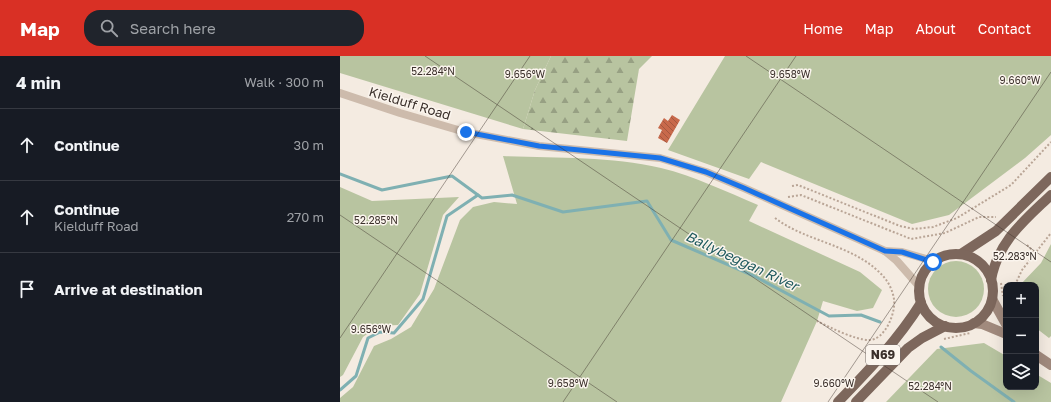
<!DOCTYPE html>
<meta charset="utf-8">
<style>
body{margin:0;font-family:"Golos Text",sans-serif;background:#20242c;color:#f1f3f6}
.controls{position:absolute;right:12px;bottom:12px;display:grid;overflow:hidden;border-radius:8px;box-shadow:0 4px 16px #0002}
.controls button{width:36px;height:36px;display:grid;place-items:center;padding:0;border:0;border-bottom:1px solid #363941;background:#171b24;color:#f1f3f6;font:20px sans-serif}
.stop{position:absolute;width:12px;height:12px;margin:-9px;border:3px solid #1a73e8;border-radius:50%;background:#fff}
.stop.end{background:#1a73e8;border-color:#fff;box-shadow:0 1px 4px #0008}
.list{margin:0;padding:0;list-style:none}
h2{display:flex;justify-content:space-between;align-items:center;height:52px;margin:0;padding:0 16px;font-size:17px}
h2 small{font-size:13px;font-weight:400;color:#9ea1a6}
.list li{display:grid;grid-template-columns:26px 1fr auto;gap:12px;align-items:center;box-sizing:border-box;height:72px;padding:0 16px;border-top:1px solid #363941}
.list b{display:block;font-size:15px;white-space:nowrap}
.list p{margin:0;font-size:13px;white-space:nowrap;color:#9ea1a6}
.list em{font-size:13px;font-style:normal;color:#9ea1a6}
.icon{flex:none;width:22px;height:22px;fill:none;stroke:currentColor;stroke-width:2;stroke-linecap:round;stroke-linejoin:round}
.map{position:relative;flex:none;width:711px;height:346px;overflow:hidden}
header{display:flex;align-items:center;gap:24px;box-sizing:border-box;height:56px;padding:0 20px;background:#d93025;color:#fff}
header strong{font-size:19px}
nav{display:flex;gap:22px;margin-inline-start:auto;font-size:14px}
.search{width:280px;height:36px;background:#20242c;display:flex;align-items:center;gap:10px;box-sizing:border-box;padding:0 14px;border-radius:16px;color:#9ea1a6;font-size:15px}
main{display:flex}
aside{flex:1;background:#171b24}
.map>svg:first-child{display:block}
</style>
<header>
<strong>Map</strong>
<div class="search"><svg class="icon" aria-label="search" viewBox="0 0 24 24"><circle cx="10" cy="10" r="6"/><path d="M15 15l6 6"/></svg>Search here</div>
<nav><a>Home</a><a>Map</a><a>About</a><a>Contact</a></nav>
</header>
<main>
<aside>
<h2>4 min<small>Walk · 300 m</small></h2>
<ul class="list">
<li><svg class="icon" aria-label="ahead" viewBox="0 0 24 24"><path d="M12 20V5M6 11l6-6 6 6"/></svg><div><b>Continue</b></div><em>30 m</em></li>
<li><svg class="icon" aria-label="ahead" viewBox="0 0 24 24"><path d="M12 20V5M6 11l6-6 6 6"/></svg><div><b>Continue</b><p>Kielduff Road</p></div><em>270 m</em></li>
<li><svg class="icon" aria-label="arrive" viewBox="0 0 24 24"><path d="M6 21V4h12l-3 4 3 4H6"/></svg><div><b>Arrive at destination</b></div></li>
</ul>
</aside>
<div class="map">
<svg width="711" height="346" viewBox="0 0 711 346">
<defs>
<pattern id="forest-firs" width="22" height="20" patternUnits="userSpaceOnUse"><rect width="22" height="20" fill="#b8c4a0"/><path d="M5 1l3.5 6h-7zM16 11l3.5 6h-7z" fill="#97a083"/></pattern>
<pattern id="building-back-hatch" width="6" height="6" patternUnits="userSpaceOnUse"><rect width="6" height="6" fill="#c8694b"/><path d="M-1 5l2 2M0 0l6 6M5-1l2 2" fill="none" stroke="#a4573f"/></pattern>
</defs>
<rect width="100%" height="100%" fill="#f4ebe1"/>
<!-- green -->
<g fill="#b8c4a0">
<path d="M0 0H211L195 34 183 73 0 17Z"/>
<path d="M385 0H711V79L685 102 609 159 572 168 421 106 409 123 328 94Z"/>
<path d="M163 100C215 102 270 100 321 112 354 120 387 136 418 149L409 165 520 216 542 234 533 252 517 255 483 245 477 265 441 346H0V342L13 331 34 290 51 283 71 271 94 233 120 164 133 151 154 146 177 148Z"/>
<path d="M0 131 32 145 119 141 103 159 80 238 58 269 38 270 23 281 3 319 0 321Z"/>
<path d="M711 188V280L709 282 696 272V229H680L701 207Z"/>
<circle cx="616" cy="233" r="28"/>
<path d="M644 287 666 300V331H696V318L711 327V346H546L597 293Z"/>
</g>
<!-- forest -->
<path fill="url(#forest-firs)" d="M211 0H312L299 13 287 85 183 73 195 34Z"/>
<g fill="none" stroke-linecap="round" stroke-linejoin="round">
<!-- stream -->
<g stroke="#7fb0b2" stroke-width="3">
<path d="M0 118 42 134 112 120 142 142 172 139 223 156 307 145 331 184 414 220 489 260 521 259 540 266"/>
<path d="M601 291 631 315 674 346"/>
<path d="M0 334 16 320 28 282 40 276 54 277 83 243 107 160 138 139"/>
</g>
</g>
<!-- building -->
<path fill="url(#building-back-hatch)" d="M332 59 340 64 327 87 318 82 322 74 318 72 324 62 328 65Z"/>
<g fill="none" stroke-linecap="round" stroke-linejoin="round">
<!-- path -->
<g stroke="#b9a596" stroke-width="2" stroke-dasharray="2 2" stroke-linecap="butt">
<path d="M452 130 458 129 560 170 574 173 593 171 617 162 671 129 711 86"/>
<path d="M448 141 461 139 571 183 605 177 639 161H656"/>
<path d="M435 162C465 185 509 188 538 215 546 222 552 231 554 243 556 257 545 284 529 284 515 284 489 271 477 265"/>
<path d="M687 189 695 197"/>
<path d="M661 227 663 240"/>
<path d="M675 229 682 214 711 177"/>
<path d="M604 283 630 277"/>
</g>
<!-- street -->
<g stroke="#cdbbac" stroke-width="8">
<path d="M0 37 60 57 125 76 199 90 320 102 366 116 404 132 545 195 557 205 579 230"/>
<path d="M545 195 562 196 593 205"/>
</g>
<!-- secondary -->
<g stroke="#a18a7d" stroke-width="10">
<path d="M652 243 666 268"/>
<path d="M634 267 642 268 666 278"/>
<path d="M696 299 711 309"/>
</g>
<!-- primary -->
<g stroke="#7d675c" stroke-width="10">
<path d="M621 198 656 175 711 121"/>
<circle cx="616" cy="235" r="37"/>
<path d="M651 224C658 185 684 165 711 139"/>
<path d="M498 346C528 315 558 284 581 247"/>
<path d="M516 346 568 292 582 282 605 270"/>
</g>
</g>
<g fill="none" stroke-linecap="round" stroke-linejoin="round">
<!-- route -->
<path stroke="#1a73e8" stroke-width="5" d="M126 76 199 90 320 102 366 116 404 132 545 195 562 196 593 206"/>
</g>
<!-- ticks -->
<path fill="none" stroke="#3b302b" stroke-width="1" stroke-opacity="0.45" d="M85 0 598 346M406 0 711 206M0 159 277 346M0 282 190 0M223 346 456 0M488 346 711 16"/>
<g text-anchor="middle" stroke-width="3" stroke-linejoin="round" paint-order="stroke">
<!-- shield labels -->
<rect fill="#fbf5ee" stroke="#756b66" stroke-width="1" x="526" y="289" width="34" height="20" rx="3"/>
<g font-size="12" font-weight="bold" fill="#3b302b">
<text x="543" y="303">N69</text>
</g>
<!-- street labels -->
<g font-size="13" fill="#3b302b" stroke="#fbf5ee">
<text transform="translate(70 47) rotate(17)" y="5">Kielduff Road</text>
</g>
<!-- water labels -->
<g font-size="14" font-style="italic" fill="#1f5a5e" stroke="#fbf5ee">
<text transform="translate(402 205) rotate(25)" y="5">Ballybeggan River</text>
</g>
</g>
<g font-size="10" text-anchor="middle" fill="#3b302b" stroke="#fbf5ee" stroke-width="3" stroke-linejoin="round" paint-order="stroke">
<text x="93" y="19">52.284°N</text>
<text x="185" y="22">9.656°W</text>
<text x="450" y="22">9.658°W</text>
<text x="680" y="28">9.660°W</text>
<text x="36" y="168">52.285°N</text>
<text x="675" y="204">52.283°N</text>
<text x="31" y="277">9.656°W</text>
<text x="228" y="331">9.658°W</text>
<text x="494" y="331">9.660°W</text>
<text x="590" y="334">52.284°N</text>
</g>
</svg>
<div class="controls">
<button>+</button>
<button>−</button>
<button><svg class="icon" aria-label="layers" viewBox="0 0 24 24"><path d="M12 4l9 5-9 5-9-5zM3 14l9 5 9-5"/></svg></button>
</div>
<div class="stop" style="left:593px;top:206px"></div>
<div class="stop end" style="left:126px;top:76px"></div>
</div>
</main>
